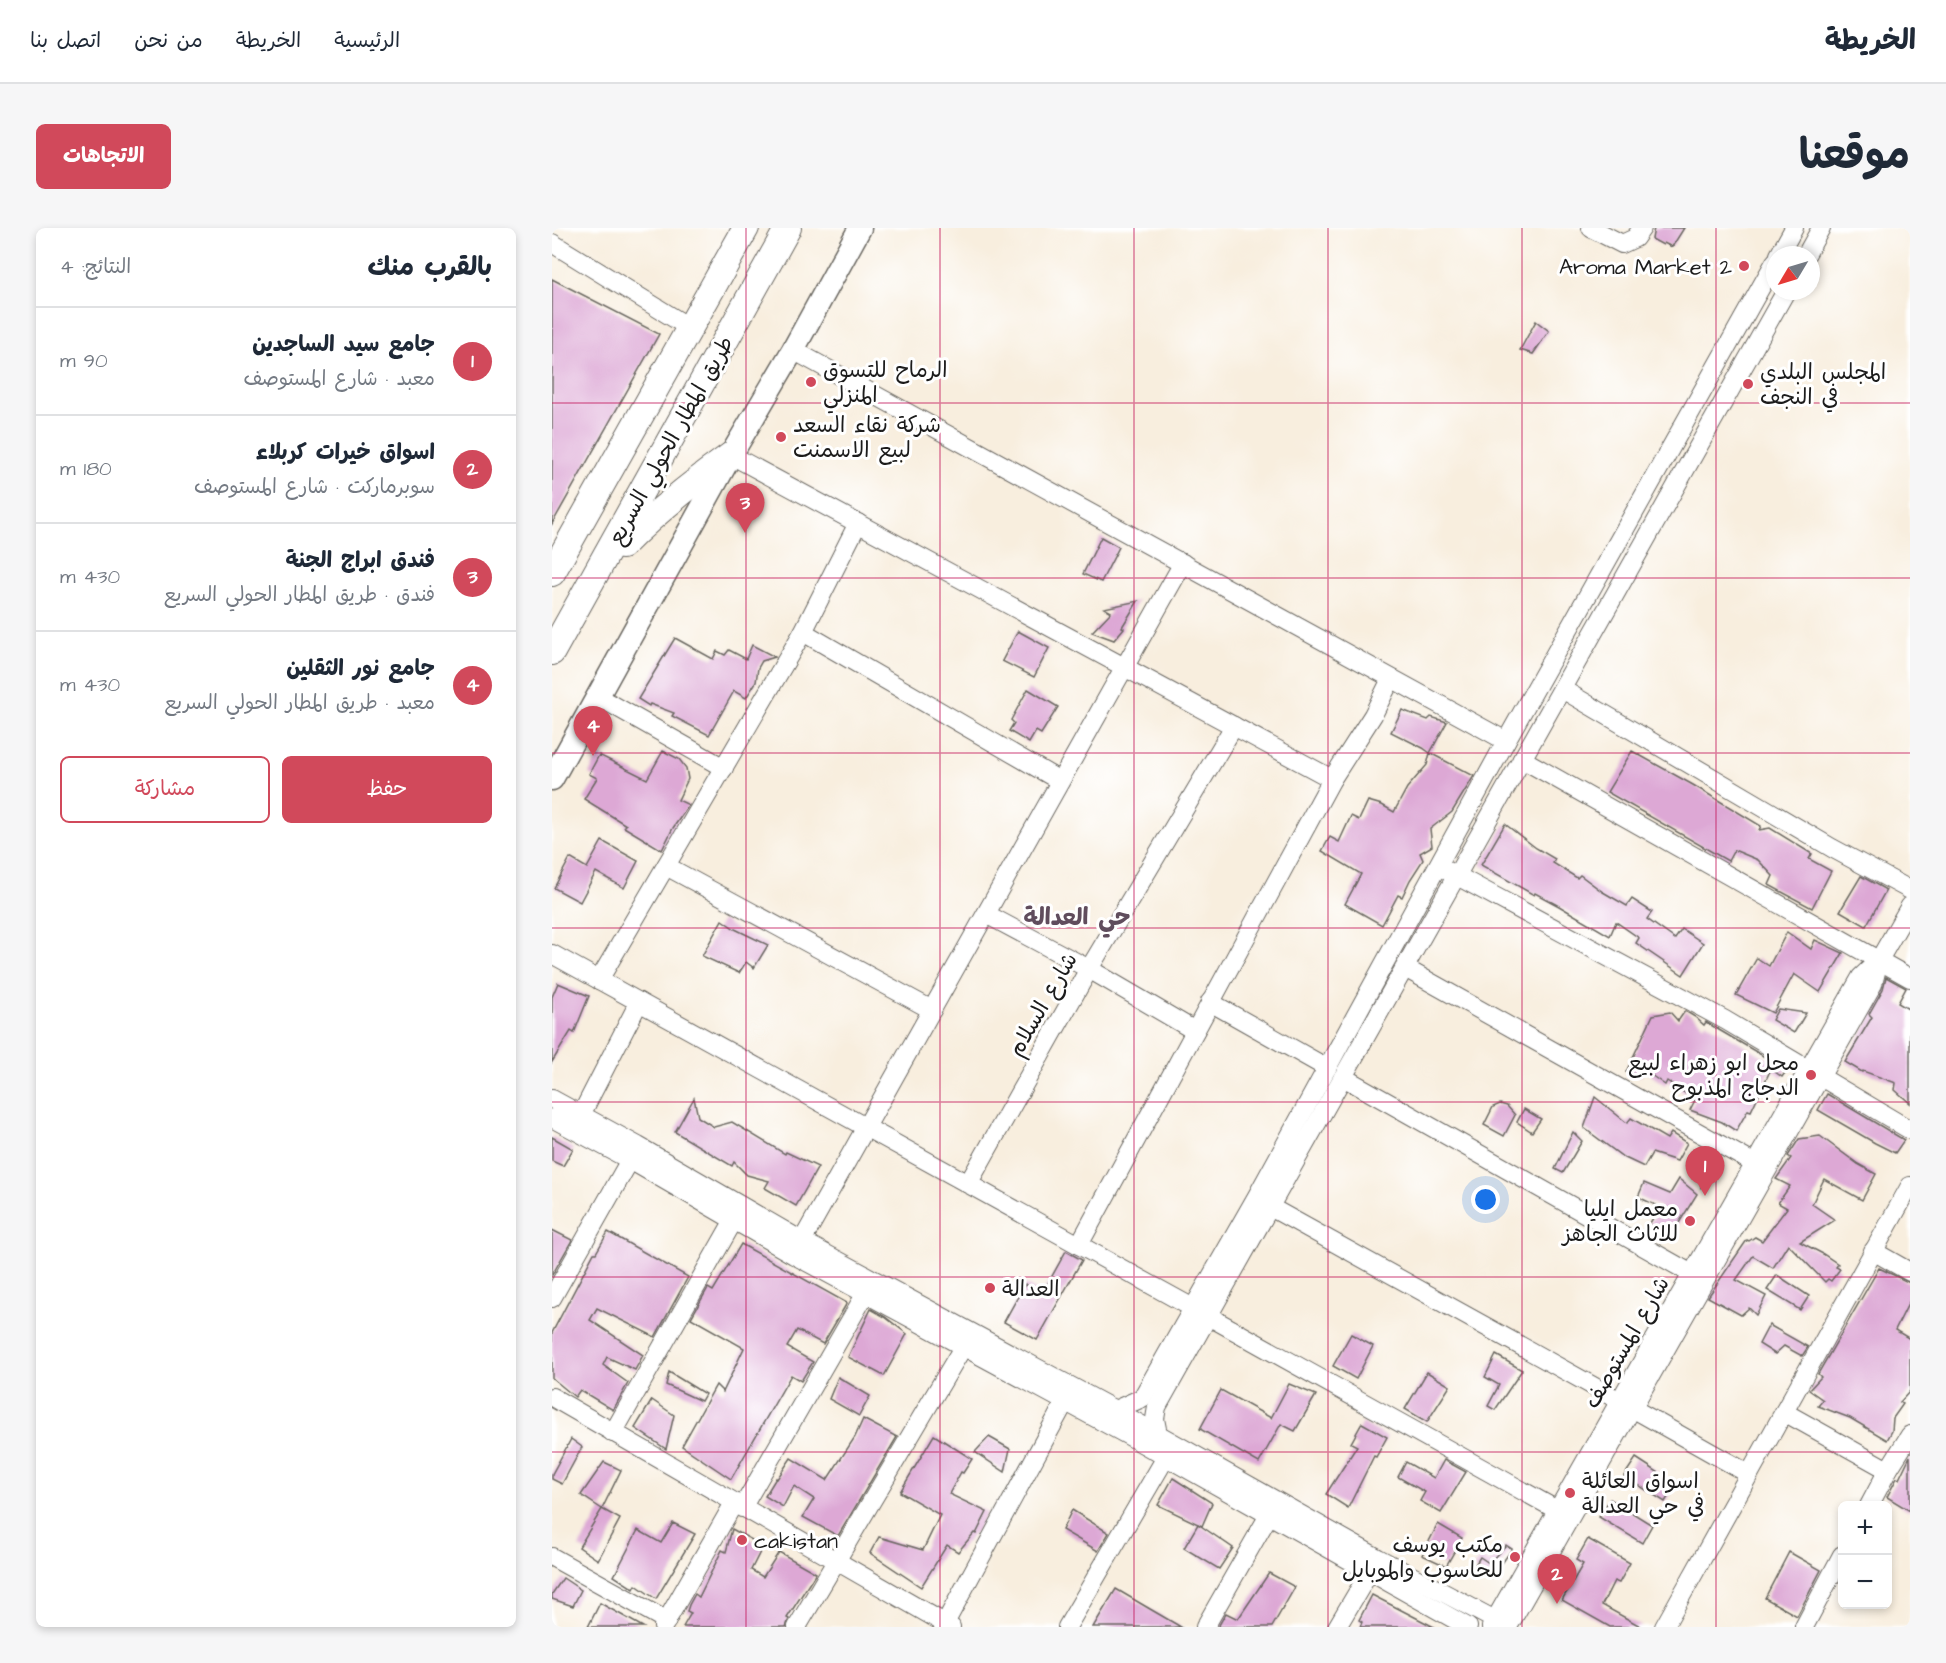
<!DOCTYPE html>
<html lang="ar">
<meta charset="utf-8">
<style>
body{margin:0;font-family:"Architects Daughter","Playpen Sans Arabic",sans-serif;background:#f6f6f7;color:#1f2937;direction:rtl}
.controls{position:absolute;right:18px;bottom:18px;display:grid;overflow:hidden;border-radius:9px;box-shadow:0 3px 9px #0003}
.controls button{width:54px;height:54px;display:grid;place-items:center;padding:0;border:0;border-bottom:2px solid #e0e1e3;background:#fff;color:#1f2937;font:30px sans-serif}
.compass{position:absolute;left:1214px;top:18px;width:54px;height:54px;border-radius:50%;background:#fff;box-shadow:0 3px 9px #0003;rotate:232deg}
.you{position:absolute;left:934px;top:972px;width:21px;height:21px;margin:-15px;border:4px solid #fff;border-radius:50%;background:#1a73e8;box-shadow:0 0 0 9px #1a73e833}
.badge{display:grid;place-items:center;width:39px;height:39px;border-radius:50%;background:#d1495b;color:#fff;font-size:20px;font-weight:700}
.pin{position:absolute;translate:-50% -50px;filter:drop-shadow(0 2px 3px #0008)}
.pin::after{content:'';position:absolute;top:32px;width:21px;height:18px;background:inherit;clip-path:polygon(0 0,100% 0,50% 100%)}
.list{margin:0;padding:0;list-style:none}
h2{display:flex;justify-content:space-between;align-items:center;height:78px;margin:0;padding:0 24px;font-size:26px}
h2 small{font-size:20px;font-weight:400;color:#747a83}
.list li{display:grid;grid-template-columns:39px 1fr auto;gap:18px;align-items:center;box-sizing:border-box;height:108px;padding:0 24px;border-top:2px solid #e0e1e3}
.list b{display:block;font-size:22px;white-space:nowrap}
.list p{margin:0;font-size:20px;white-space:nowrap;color:#747a83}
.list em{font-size:20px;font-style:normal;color:#747a83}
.actions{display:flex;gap:12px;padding:18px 24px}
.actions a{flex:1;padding:14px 0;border:2px solid #d1495b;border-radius:9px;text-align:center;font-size:21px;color:#d1495b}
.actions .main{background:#d1495b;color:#fff}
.map{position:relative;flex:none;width:1358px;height:1399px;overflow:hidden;direction:ltr;border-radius:9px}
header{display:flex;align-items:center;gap:36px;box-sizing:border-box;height:84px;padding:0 30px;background:#fff;border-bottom:2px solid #e0e1e3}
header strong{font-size:28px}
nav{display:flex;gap:33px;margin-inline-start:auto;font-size:21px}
.intro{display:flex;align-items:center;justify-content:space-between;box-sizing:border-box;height:144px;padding:0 36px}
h1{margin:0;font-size:42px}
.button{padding:15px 27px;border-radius:9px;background:#d1495b;color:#fff;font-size:21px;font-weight:700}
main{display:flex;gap:36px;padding:0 36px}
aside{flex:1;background:#fff;border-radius:9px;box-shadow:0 3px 9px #0003}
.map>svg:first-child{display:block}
</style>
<header>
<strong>الخريطة</strong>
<nav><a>الرئيسية</a><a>الخريطة</a><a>من نحن</a><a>اتصل بنا</a></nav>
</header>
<div class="intro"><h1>موقعنا</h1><a class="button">الاتجاهات</a></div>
<main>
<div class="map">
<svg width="1358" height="1399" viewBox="0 0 1358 1399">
<rect width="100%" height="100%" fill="#fff"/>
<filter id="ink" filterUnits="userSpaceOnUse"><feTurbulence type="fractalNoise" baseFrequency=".0167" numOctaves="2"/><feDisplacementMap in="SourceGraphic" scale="12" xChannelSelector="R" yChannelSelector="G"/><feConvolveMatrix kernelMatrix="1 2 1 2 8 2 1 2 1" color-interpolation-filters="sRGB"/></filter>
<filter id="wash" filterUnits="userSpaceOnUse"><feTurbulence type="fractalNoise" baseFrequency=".008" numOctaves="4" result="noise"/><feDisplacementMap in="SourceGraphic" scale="24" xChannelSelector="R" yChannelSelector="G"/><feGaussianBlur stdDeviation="1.35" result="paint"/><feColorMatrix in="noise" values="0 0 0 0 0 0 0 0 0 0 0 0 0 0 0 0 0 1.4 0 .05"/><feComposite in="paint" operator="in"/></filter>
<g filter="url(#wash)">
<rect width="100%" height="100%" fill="#f8eede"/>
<g id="blocks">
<!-- building -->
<g fill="#dda8d5">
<path d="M1102 0H1132L1120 19 1112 15 1111 17 1100 11Z"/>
<path d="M0 51 107 106 0 296Z"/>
<path d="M984 93 997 103 981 126 968 122Z"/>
<path d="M549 309 567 319 549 354 531 346Z"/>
<path d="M586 373 570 399 572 400 562 412 540 404 559 384 552 380Z"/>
<path d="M466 403 497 420 482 449 450 433Z"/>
<path d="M123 410 161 431 165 423 173 427 177 422 194 431 200 417 223 429 210 433 206 440 204 454 194 470 182 463 157 507 120 488 122 485 98 476 97 478 86 471Z"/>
<path d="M476 461 506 479 489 506 484 503 477 515 457 503 462 495 459 492Z"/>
<path d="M850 482 876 492 879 489 895 494 878 525 871 520 839 504Z"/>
<path d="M111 523 127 531 134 540 136 551 126 572 137 577 121 600 110 622 72 599 74 597 32 571 45 550 37 546 47 527 95 551Z"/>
<path d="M1080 523 1141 557 1209 598 1207 602 1218 600 1260 626 1257 631 1279 643 1260 680 1217 657 1221 648 1206 632 1182 622 1176 633 1055 564Z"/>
<path d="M878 525 922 548 900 584 878 601 880 618 868 625 871 632 858 652 850 669 846 667 830 697 793 676 809 646 770 623 778 609 787 614 799 588 807 592 816 573 830 577 842 584 855 560 875 537Z"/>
<path d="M953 596 984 620 1003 631 1001 635 1025 650 1028 647 1051 664 1075 678 1080 671 1100 684 1095 691 1123 711 1130 701 1151 715 1131 747 1084 715 1087 710 1064 694 1058 708 1007 678 983 665 982 667 929 637Z"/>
<path d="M50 613 86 633 72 660 44 644 28 674 2 660 18 630 35 640Z"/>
<path d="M1309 648 1334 662 1314 698 1288 683Z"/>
<path d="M170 692 183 701 216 717 202 740 194 734 187 745 150 728Z"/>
<path d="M1235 704 1259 721 1263 712 1291 725 1268 764 1242 746 1221 785 1184 767 1205 730 1217 738Z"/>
<path d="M1334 749 1354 760 1346 775 1358 782V875L1343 862 1344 855 1311 843 1310 844 1293 834 1320 789 1317 786 1331 761Z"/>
<path d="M6 755 37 768 22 805 19 803 0 834V769Z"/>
<path d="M1226 781 1254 785 1242 805 1220 792Z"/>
<path d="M1133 783 1143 789 1152 797 1154 794 1167 802 1235 842 1230 849 1219 841 1199 883 1196 882 1184 903 1170 894 1138 882 1143 872 1115 853 1113 857 1092 842 1089 848 1074 844 1101 787 1118 784 1126 793Z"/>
<path d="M1275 866 1352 912 1343 925 1323 915 1266 882Z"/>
<path d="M1043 869 1075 895 1079 890 1115 911 1119 905 1135 915 1125 933 1100 925 1092 939 1071 929 1032 900Z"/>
<path d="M142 870 146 889 162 899 180 894 233 926 234 924 266 939 244 978 213 960 217 953 195 947 182 934 180 938 123 904Z"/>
<path d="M948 876 955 878 963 887 952 908 932 897 941 879Z"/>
<path d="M972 881 989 891 980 904 965 894Z"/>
<path d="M1021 904 1030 913 1011 945 1003 941Z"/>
<path d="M1268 908 1306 936 1324 946 1310 972 1272 951 1260 976 1283 992 1248 1014 1271 1026 1286 1036 1284 1039 1288 1041 1279 1053 1276 1051 1273 1054 1236 1016 1221 1040 1201 1028 1184 1052 1214 1068 1204 1087 1197 1080 1189 1087 1156 1069 1195 1012 1197 1013 1203 1009 1210 1013 1235 980 1226 975 1238 958 1224 951 1239 930 1236 928 1247 911Z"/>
<path d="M0 909 21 921 11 938 0 933Z"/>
<path d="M1147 927 1164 936 1149 959Z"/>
<path d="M1127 951 1145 966 1122 1003 1112 1006 1096 998 1108 979 1086 969 1092 955 1118 966Z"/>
<path d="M0 1002 20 1012 0 1047Z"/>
<path d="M56 1004 136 1049 103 1109 45 1080 38 1092 91 1127 83 1142 55 1129 51 1137 76 1155 61 1182 28 1162 23 1169 0 1150V1105L42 1025H44Z"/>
<path d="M189 1016 295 1075 271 1116 245 1102 235 1119 261 1134 249 1153 239 1147 179 1251 130 1218 164 1157 171 1164 192 1120 139 1090 156 1060 161 1063Z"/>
<path d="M514 1023 530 1032 485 1112 452 1094 473 1056 490 1066Z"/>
<path d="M1327 1040 1358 1055V1072L1343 1102 1358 1111V1163L1348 1174 1351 1176 1341 1190 1340 1203 1335 1212 1298 1190 1266 1178 1271 1172 1257 1162 1269 1149 1266 1146Z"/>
<path d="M1225 1047 1257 1068 1248 1082 1215 1062Z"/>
<path d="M319 1081 333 1089 355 1106 332 1148 296 1129Z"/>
<path d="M1217 1097 1256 1119 1250 1128 1232 1118 1223 1126 1207 1116Z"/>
<path d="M799 1106 821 1118 804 1151 781 1138Z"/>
<path d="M944 1127 970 1142 943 1182 936 1178 947 1157 933 1149Z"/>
<path d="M117 1144 153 1166 149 1173 114 1157Z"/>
<path d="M875 1144 898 1158 875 1194 853 1181Z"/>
<path d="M286 1149 318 1168 307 1188 277 1171Z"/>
<path d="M737 1156 764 1167 743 1203 729 1196 707 1235 648 1201 669 1162 719 1190Z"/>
<path d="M100 1172 122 1187 114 1221 83 1200Z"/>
<path d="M311 1191 345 1209 286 1308 251 1289 262 1271 242 1258 231 1279 213 1268 224 1250 225 1251 239 1230 275 1252 303 1209Z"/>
<path d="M810 1195 835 1209 824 1229 822 1228 796 1280 774 1266 805 1218 799 1215Z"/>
<path d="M382 1207 420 1231 411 1245 409 1244 397 1266 435 1284 424 1306 422 1305 406 1324 395 1317 369 1359 318 1325 327 1309 371 1322 388 1287 348 1264Z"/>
<path d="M437 1209 458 1221 453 1244 423 1224Z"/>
<path d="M19 1211 30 1219 10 1256 0 1251V1246Z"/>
<path d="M1358 1228V1283L1335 1269 1345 1250 1347 1251Z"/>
<path d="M1084 1230 1124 1256 1113 1274 1072 1248Z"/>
<path d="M892 1232 914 1244 889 1285 868 1273 873 1264 846 1249 854 1234 882 1250Z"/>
<path d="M52 1234 69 1242 50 1281 29 1267Z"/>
<path d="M621 1250 660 1275 650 1298 606 1277Z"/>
<path d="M1058 1271 1100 1297 1090 1315 1047 1289Z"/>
<path d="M50 1281 68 1291 46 1332 27 1319Z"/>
<path d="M520 1282 557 1305 546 1323 510 1302Z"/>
<path d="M121 1295 143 1306 104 1371 84 1357 82 1361 62 1348 86 1302 109 1315Z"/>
<path d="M646 1296 681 1320 667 1341 632 1320Z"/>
<path d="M886 1296 910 1310 894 1338 870 1327Z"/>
<path d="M180 1301 211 1318 199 1342 211 1349 227 1324 264 1345 235 1390 237 1391 234 1399H131L139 1385 135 1383 137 1377 143 1366 147 1369 170 1322 174 1324Z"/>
<path d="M1036 1311 1078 1335 1067 1355 1062 1353 1050 1377 1090 1399H1058L1010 1372 1031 1336 1024 1332Z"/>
<path d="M954 1317 960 1321 939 1351 921 1340 928 1329 937 1335Z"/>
<path d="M1237 1324 1269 1342 1245 1388 1213 1370Z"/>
<path d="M717 1345 743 1359 720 1399H666L674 1385 686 1391Z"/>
<path d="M11 1350 29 1362 21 1378 0 1371V1366Z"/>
<path d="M564 1361 598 1381 629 1399H541Z"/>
<path d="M820 1367 882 1399H808L810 1394 807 1392Z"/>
<path d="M48 1375 91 1399H36Z"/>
</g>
</g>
</g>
<g filter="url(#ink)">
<use href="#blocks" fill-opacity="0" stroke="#696660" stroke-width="1.5"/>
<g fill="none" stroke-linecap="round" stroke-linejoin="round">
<!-- minor casing -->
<g stroke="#696660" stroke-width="20">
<g id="minor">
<path d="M1039 0 1070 16 1083 10 1090 0"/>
<path d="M0 15 138 100"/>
<path d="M1227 27 1242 0"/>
<path d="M1254 27 1269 0"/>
<path d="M241 122 954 513"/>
<path d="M179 227 780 551"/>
<path d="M251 404 508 553"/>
<path d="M1010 461 1280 620 1358 662"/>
<path d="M47 469 172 540"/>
<path d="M970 531 1358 750"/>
<path d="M114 638 380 782"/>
<path d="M894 642 1173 792 1358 902"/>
<path d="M434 686 537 741 643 803"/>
<path d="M0 726 641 1080"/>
<path d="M853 740 1203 936"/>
<path d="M47 752 251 404 306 295"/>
<path d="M658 774 775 840"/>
<path d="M791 849 1140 1046"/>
<path d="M0 871 86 918 250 1013 563 1182 826 1330 943 1392"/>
<path d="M29 887 87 774"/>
<path d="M0 890 78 932 242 1027 577 1208 916 1399"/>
<path d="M416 956 537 741 682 498"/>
<path d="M718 979 1068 1173"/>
<path d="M250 1013 631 335"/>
<path d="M527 1017 780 551 821 487 839 451"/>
<path d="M1321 1023 1358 1044"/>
<path d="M0 1070 78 932"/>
<path d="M656 1088 1005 1282"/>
<path d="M0 1169 399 1399"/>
<path d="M1080 1180 1197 1246"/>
<path d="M563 1182 590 1170 705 968 954 513 1223 34"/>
<path d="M1232 1184 1336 1242"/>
<path d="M61 1205 182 992"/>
<path d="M606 1206 603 1191 605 1179 1234 63"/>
<path d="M1317 1278 1336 1242 1358 1207"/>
<path d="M190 1280 314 1065"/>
<path d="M0 1329 115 1393"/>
<path d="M111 1399 182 1275"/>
<path d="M245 1399 417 1109"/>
<path d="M391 1399 513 1174"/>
<path d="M515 1399 614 1229"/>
<path d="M653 1399 717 1287"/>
<path d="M785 1399 824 1333"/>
<path d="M939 1399 1309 749 1327 732"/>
<path d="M956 1399 1321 756 1327 732 1358 678"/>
<path d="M1112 1399 1358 958"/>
<path d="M1252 1399 1290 1327"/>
</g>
</g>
<!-- major casing -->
<g stroke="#696660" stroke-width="25">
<path id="major" d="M0 551 179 227 241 122 308 0"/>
</g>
<!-- highway casing -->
<g stroke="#696660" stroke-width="28">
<g id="highway">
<path d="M70 318C104 284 140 255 179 227"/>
<path d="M0 345 194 0"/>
<path d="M0 424 236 0"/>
</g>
</g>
<!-- minor -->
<use href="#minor" stroke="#fff" stroke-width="18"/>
<!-- major -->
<use href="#major" stroke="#fff" stroke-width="22"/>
<!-- highway -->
<use href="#highway" stroke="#fff" stroke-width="26"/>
</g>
</g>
<!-- grid -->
<path fill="none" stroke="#c2185b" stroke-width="1.5" stroke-opacity="0.55" d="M194 0V1399M388 0V1399M582 0V1399M776 0V1399M970 0V1399M1164 0V1399M0 175H1358M0 350H1358M0 525H1358M0 700H1358M0 874H1358M0 1049H1358M0 1224H1358"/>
<!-- markers -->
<g fill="#d1495b" stroke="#fff" stroke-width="2">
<circle cx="1192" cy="38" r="6"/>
<circle cx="259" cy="154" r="6"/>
<circle cx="1196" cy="156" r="6"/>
<circle cx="229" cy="209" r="6"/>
<circle cx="1259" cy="847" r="6"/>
<circle cx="1138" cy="993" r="6"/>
<circle cx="438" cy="1060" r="6"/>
<circle cx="1018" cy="1265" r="6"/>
<circle cx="190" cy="1312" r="6"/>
<circle cx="963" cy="1329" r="6"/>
</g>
<g text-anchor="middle" stroke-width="6" stroke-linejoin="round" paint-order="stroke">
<!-- poi labels -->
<g font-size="22" fill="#1c1c1c" stroke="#fff" text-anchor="start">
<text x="1180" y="46" text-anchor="end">Aroma Market 2</text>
<text x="271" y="149">الرماح للتسوق<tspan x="271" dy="25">المنزلي</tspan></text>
<text x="1208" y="151">المجلس البلدي<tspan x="1208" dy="25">في النجف</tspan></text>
<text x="241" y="204">شركة نقاء السعد<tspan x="241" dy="25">لبيع الاسمنت</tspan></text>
<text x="1247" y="842" text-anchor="end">محل ابو زهراء لبيع<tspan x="1247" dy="25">الدجاج المذبوح</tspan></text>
<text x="1126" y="988" text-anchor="end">معمل ايليا<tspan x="1126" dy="25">للاثاث الجاهز</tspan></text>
<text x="450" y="1068">العدالة</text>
<text x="1030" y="1260">اسواق العائلة<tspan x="1030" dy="25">في حي العدالة</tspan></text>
<text x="202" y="1320">cakistan</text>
<text x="951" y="1324" text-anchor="end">مكتب يوسف<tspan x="951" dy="25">للحاسوب والموبايل</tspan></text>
</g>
<!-- street labels -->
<g font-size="22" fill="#1c1c1c" stroke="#fff">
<text transform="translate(118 212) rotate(-61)" y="8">طريق المطار الحولي السريع</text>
<text transform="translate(490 776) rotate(-60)" y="8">شارع السلام</text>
<text transform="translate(1074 1114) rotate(-60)" y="8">شارع المستوصف</text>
</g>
<!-- neighbourhood labels -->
<g font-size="24" font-weight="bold" fill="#604d5d" stroke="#fff">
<text x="525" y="697">حي العدالة</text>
</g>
</g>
</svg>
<div class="controls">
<button>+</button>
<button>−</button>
</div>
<svg class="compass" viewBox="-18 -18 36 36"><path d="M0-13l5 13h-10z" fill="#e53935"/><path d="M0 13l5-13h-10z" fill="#747a83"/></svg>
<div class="you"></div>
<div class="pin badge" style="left:1153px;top:968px">1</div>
<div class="pin badge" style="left:1005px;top:1376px">2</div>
<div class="pin badge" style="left:193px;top:305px">3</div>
<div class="pin badge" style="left:41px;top:528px">4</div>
</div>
<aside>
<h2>بالقرب منك<small>النتائج: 4</small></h2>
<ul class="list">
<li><span class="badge">1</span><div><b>جامع سيد الساجدين</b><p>معبد · شارع المستوصف</p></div><em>90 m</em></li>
<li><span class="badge">2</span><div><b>اسواق خيرات كربلاء</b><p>سوبرماركت · شارع المستوصف</p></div><em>180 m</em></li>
<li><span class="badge">3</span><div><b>فندق ابراج الجنة</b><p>فندق · طريق المطار الحولي السريع</p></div><em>430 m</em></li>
<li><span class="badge">4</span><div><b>جامع نور الثقلين</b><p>معبد · طريق المطار الحولي السريع</p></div><em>430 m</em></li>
</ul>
<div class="actions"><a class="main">حفظ</a><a>مشاركة</a></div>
</aside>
</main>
